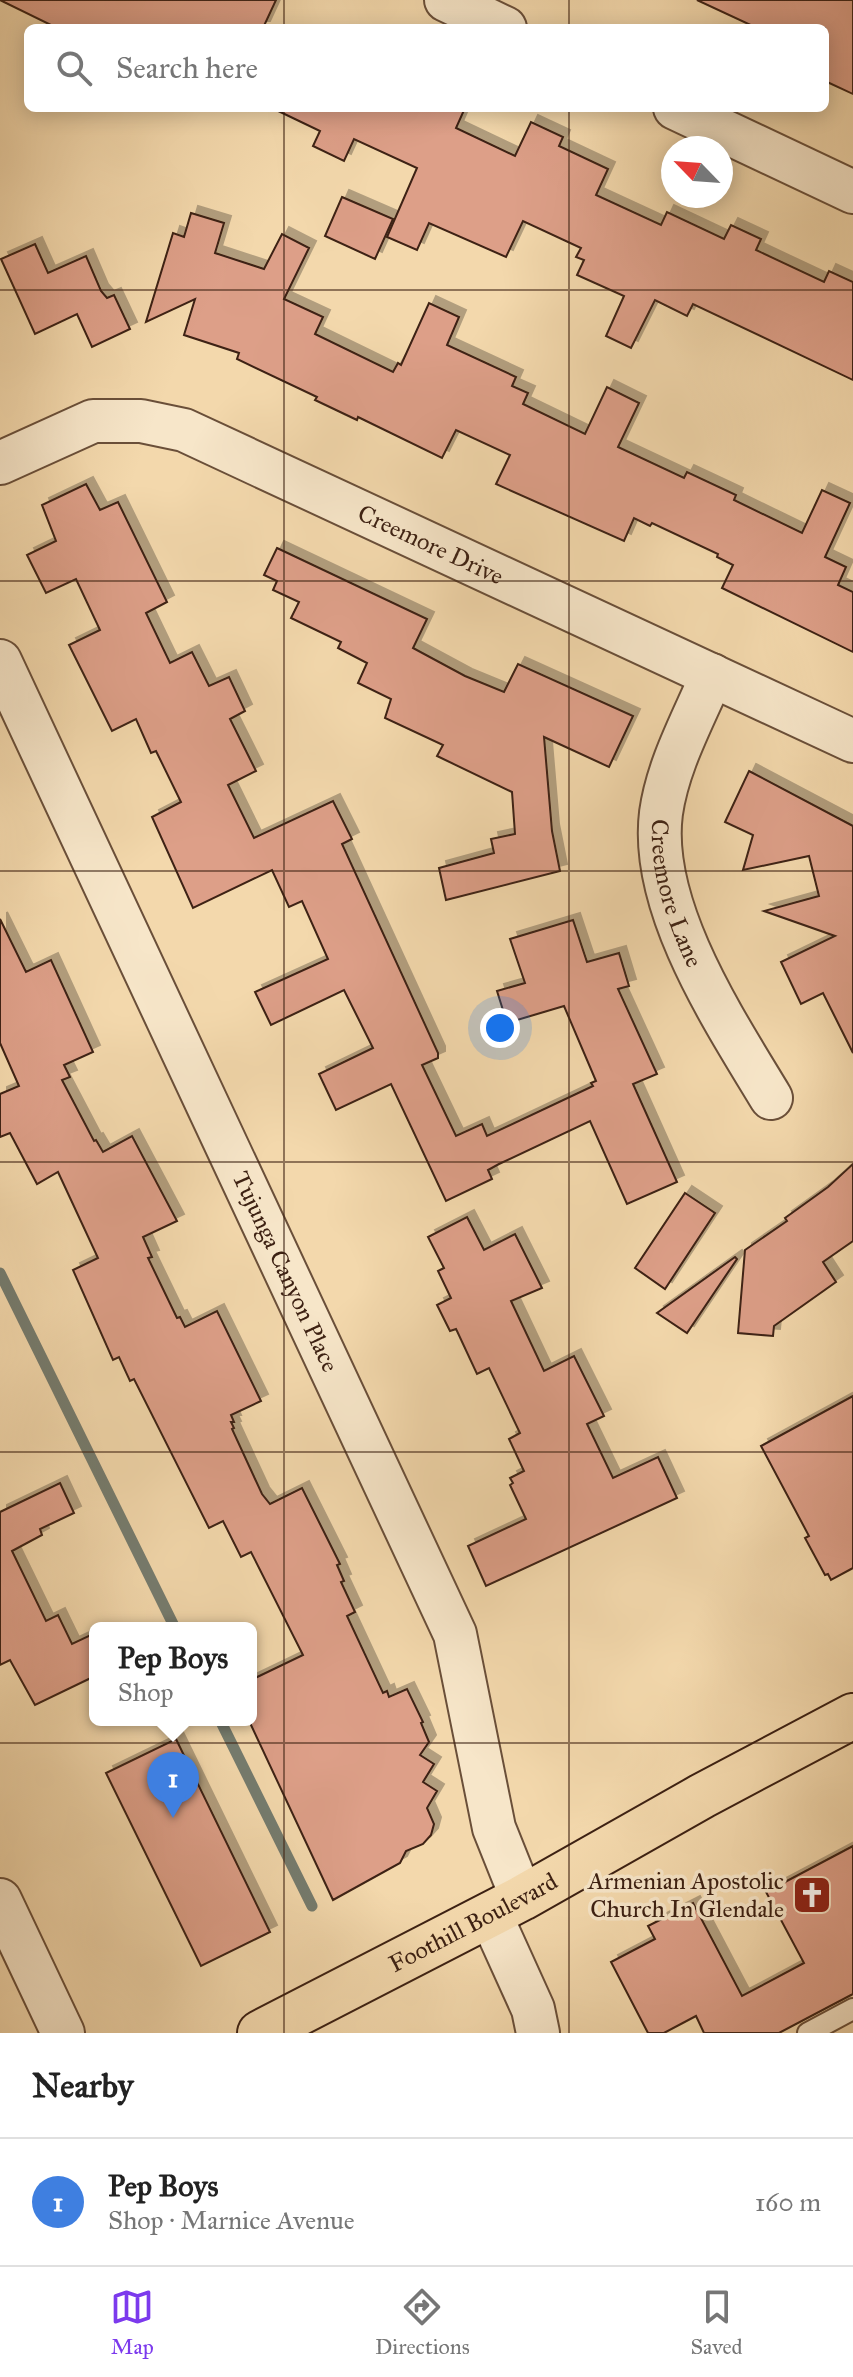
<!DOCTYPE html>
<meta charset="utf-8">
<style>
body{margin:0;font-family:"IM FELL Great Primer",serif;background:#f6f6f6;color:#222}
.compass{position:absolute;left:661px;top:136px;width:72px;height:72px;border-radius:50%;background:#fff;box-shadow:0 4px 20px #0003;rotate:295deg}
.you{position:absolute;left:500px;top:1028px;width:28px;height:28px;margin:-20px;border:6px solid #fff;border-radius:50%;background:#1a73e8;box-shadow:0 0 0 12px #1a73e833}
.badge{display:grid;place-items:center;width:52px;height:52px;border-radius:50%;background:#7c3aed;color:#fff;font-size:26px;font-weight:700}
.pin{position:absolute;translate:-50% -66px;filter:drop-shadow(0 2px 4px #0008)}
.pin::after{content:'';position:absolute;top:42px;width:28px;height:24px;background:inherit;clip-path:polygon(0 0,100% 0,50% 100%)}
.popup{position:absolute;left:89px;top:1622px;width:168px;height:104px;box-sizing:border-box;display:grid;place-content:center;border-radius:12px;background:#fff;filter:drop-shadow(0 2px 6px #0005);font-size:26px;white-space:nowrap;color:#767676}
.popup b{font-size:30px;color:#222}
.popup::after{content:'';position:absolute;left:50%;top:100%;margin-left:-16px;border:16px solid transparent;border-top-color:#fff}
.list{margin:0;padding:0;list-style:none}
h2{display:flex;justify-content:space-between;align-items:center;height:104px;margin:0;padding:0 32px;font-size:34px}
h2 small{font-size:26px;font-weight:400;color:#767676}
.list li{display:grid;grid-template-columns:52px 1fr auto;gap:24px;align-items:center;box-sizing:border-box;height:128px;padding:0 32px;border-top:2px solid #e0e0e0}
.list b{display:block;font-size:30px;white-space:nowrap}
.list p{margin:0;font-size:26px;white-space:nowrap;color:#767676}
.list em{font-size:26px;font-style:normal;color:#767676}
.icon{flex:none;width:44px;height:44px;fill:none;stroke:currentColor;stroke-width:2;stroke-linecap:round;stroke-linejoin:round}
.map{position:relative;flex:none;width:853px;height:2033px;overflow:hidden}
.search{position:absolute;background:#fff;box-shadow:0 4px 20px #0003;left:24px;right:24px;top:24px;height:88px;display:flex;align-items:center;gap:20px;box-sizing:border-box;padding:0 28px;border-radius:12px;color:#767676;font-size:30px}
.sheet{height:232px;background:#fff}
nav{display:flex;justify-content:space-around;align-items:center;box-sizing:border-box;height:112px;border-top:2px solid #e0e0e0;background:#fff;font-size:22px;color:#767676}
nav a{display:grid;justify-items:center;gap:4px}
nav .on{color:#7c3aed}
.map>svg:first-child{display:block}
</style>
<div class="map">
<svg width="853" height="2033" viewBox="0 0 853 2033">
<defs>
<filter id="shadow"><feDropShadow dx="7" dy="-7" stdDeviation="0" flood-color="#0004"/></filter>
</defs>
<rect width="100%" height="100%" fill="#f3d8ac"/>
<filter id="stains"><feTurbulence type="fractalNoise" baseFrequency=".0025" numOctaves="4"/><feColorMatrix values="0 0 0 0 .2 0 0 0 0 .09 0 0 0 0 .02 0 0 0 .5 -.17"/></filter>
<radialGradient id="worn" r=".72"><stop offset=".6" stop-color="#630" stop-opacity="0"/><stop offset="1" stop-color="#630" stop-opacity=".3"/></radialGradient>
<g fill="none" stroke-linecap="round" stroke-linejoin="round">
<!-- stream -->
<g stroke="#757c6f" stroke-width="11">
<path d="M0 1273 175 1628"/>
<path d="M220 1720 312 1906"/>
</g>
</g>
<!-- building -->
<g fill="#dd9f88" stroke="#3d2113" stroke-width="2" filter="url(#shadow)">
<path d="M0 0H276L263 28H57Z"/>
<path d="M697 0H853V94L825 81V28H757Z"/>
<path d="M272 108H465L456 128 515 156 531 122 563 137 559 146 608 169 596 195 661 225 667 212 724 239 731 225 761 239 756 250 824 282 829 271 853 282V380L693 304 687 316 655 300 631 348 606 336 624 296 577 275 584 260 576 257 581 248 523 221 506 257 429 223 417 250 387 237 417 168 354 139 344 161 313 146 320 131Z"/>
<path d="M342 197 393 219 375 259 325 236Z"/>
<path d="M191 213 224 223 215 253 264 269 282 234 309 248 284 299 323 317 315 334 393 372 398 363 401 365 429 303 459 317 447 345 516 377 512 386 528 393 523 404 585 434 607 387 639 403 618 447 684 478 687 472 736 495 734 500 802 533 822 490 850 503 825 557 846 567 838 585 853 592V652L722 588 733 565 717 557 718 554 652 523 650 526 634 518 624 541 496 484 510 455 456 430 442 458 358 417 357 420 315 400 317 397 237 359 239 353 184 335 195 299 146 322 173 233 184 237Z"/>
<path d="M35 244 48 273 86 256 101 291 107 298 114 295 130 329 92 347 77 314 35 334 1 259Z"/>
<path d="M86 484 100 510 118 502 167 602 146 613 170 663 192 652 209 686 229 677 245 711 230 719 256 771 228 785 254 838 333 801 352 839 342 844 438 1053V1058L422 1065 456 1136 482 1124 487 1136 593 1086 591 1083 596 1081 564 1006 507 1023 497 991 525 983 510 939 573 920 587 962 619 953 629 986 618 989 657 1074 633 1084 677 1182 627 1204 590 1121 499 1164 488 1170 492 1179 446 1201 391 1084 336 1110 319 1074 373 1048 344 990 271 1025 255 992 328 959 302 901 289 907 272 870 193 908 152 817 181 802 156 751 151 753 136 719 112 731 69 645 100 630 76 579 46 593 27 555 56 541 42 505Z"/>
<path d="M277 548 427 619 413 648 465 676 504 692 518 664 633 716 609 767 544 737 552 831 560 871 446 900 439 868 494 853 491 839 515 834 512 792 437 756 443 745 385 718 391 699 358 683 367 663 338 648 341 642 291 618 299 602 273 590 277 581 264 575Z"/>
<path d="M749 771 853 826V1053L823 993 801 1004 781 962 835 936 764 911 819 896 809 856 743 870 753 835 725 822Z"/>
<path d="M0 919 26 972 51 960 93 1052 64 1065 70 1077 62 1080 94 1141 96 1140 103 1152 132 1136 177 1221 143 1237 152 1257 148 1258 177 1318 180 1317 185 1327 217 1311 261 1401 231 1415 234 1422H231L234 1428 232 1429 262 1494 270 1504 302 1488 340 1564 337 1565 344 1581 341 1582 355 1612 347 1616 383 1693 387 1691 389 1697 407 1689 423 1722 421 1723 429 1742 420 1755 434 1764 423 1782 437 1791 427 1808 434 1824 431 1835 423 1844 406 1851 400 1863 333 1900 251 1725V1680L303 1655 251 1552 241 1557 223 1521 209 1528 134 1379 130 1381 119 1357 113 1360 73 1270 98 1258 58 1172 37 1184 10 1133 0 1137V1094L19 1086 0 1043Z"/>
<path d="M853 1164V1241L823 1262 836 1282 774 1326 773 1336 738 1333 745 1250 787 1221 785 1218 828 1187Z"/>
<path d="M685 1193 715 1213 665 1289 635 1268Z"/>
<path d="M467 1217 484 1250 515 1234 542 1288 511 1301 544 1371 574 1356 604 1416 587 1424 613 1478 658 1457 677 1498 486 1586 468 1546 526 1519 510 1485 513 1483 510 1478 524 1471 509 1439 520 1433 489 1368 477 1374 457 1331 456 1329 450 1331 437 1305 451 1298 438 1271 444 1268 428 1237Z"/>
<path d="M735 1257 737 1259 687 1333 657 1313Z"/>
<path d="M853 1396V1568L831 1580 828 1574 825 1575 805 1538 809 1536 761 1446Z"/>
<path d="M60 1483 74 1513 40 1529 42 1535 12 1551 46 1621 58 1615 72 1644 95 1633V1676L35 1705 10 1660 0 1665V1512Z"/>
<path d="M176 1739 270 1932 201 1966 106 1773Z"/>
<path d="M853 1846V1994L779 2033H704L696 2016 664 2033H648L611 1962 655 1939 648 1926 693 1903 742 1996 804 1963 766 1892Z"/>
</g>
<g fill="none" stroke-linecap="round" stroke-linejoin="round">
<!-- lane casing -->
<g stroke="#6a4f39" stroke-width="24">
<path id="lane" d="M808 2033 853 2009"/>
</g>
<!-- street casing -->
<g stroke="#6a4f39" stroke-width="46">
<g id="street">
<path d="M446 0 505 28"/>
<path d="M675 108 853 192"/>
<path id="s1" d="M0 463 93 421H141L184 430 853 741"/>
<path id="s2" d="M0 661 455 1634 494 1828 522 1898"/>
<path id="s3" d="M712 675C693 720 668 764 661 813 649 907 724 1020 771 1098"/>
<path d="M0 1900 63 2033"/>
<path d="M490 1914 533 2009 538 2033"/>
</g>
</g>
<!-- primary casing -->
<g stroke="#3d2113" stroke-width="48">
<g id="primary">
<path id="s4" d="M260 2033 522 1898 702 1796 853 1716"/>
</g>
</g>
<!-- lane -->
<use href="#lane" stroke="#f7e6c9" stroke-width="20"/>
<!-- street -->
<use href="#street" stroke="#f7e6c9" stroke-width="42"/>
<!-- primary -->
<use href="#primary" stroke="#f3d8ac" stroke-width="44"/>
</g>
<!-- grid -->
<path fill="none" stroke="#3d2113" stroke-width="2" stroke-opacity="0.55" d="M284 0V28M569 0V28M284 108V2033M569 108V2033M0 290H853M0 581H853M0 871H853M0 1162H853M0 1452H853M0 1743H853"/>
<!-- icons -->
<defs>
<g id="church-square" transform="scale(2)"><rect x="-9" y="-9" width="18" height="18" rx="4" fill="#8f2418" stroke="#f7e6c9"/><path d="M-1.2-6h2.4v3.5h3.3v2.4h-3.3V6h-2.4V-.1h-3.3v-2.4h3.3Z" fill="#fff"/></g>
</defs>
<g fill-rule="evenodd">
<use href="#church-square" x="812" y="1895"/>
</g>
<g text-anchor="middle" stroke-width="7" stroke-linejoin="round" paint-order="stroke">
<!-- street labels -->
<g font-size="24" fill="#3d2113" stroke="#f7e6c9">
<text dy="8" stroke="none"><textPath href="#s1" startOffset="466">Creemore Drive</textPath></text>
<text dy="8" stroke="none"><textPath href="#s3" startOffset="230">Creemore Lane</textPath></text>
<text dy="8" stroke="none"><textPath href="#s2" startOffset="674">Tujunga Canyon Place</textPath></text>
<text dy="8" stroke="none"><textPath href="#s4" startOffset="240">Foothill Boulevard</textPath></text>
</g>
<!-- poi labels -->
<g font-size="24" fill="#3d2113" stroke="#f7e6c9" text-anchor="end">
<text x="784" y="1889">Armenian Apostolic<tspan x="784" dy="28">Church In Glendale</tspan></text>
</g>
</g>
<rect width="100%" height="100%" filter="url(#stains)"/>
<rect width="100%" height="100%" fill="url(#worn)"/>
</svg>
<svg class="compass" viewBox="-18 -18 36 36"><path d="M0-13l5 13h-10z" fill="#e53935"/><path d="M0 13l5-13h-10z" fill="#767676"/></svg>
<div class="you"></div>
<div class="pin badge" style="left:173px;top:1818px;background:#3f7fe0">1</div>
<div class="popup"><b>Pep Boys</b>Shop</div>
<div class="search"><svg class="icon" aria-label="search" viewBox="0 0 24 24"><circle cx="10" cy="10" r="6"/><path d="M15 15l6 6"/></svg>Search here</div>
</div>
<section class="sheet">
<h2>Nearby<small></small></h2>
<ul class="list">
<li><span class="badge" style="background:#3f7fe0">1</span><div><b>Pep Boys</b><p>Shop · Marnice Avenue</p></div><em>160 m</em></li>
</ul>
</section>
<nav>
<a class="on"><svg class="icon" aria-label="map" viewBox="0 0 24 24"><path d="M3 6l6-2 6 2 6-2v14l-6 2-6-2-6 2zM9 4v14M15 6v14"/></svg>Map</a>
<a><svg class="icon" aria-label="directions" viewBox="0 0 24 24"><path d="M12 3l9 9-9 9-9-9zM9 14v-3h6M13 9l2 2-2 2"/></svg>Directions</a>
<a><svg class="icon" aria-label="saved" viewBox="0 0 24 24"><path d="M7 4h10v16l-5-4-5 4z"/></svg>Saved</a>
</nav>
